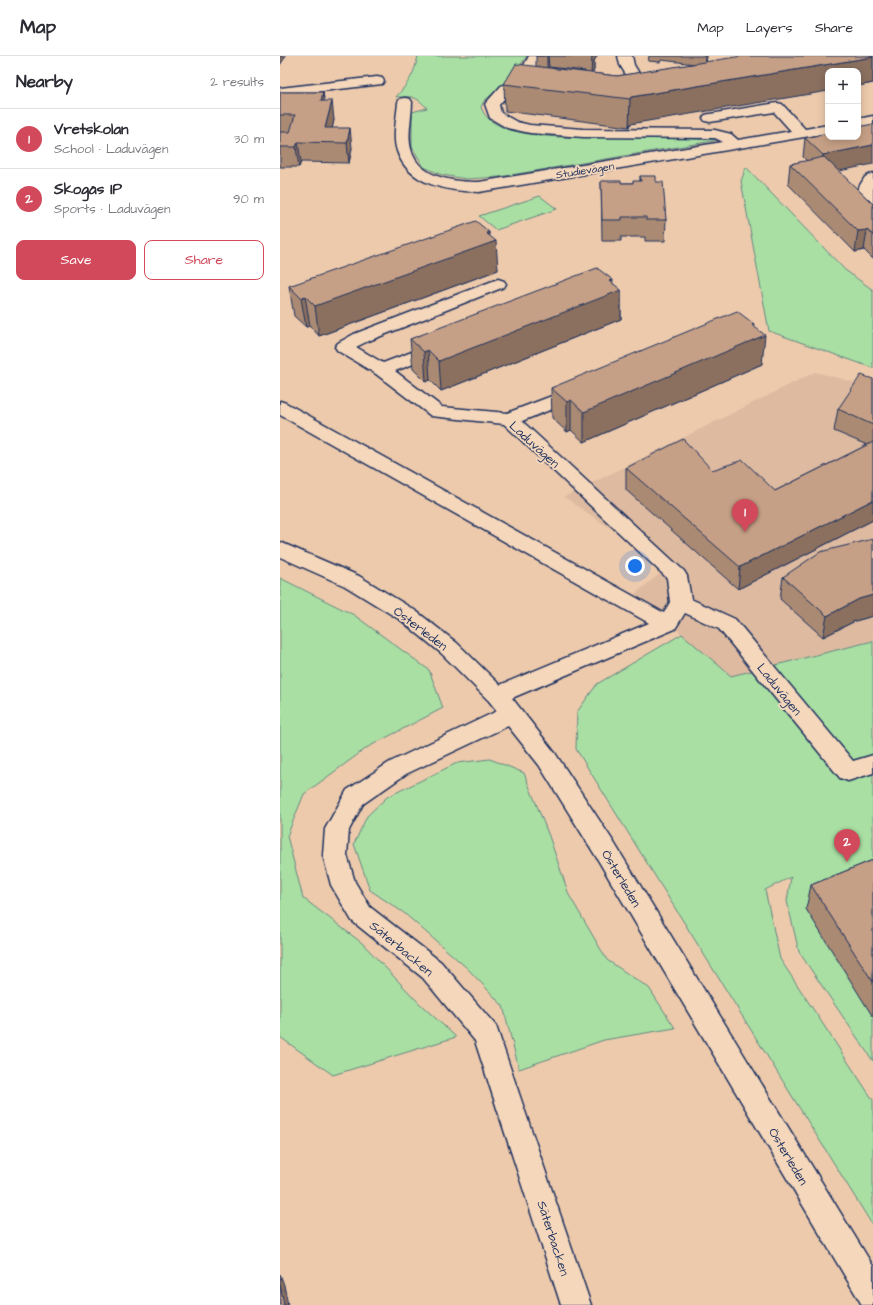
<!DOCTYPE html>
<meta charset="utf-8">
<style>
body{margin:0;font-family:"Architects Daughter",sans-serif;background:#f2f2f3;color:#2b2b33}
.controls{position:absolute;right:12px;top:12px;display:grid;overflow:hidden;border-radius:8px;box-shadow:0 2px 10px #0003}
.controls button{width:36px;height:36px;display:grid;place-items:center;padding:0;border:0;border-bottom:1px solid #e1e1e2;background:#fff;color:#2b2b33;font:20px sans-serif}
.you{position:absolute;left:355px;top:510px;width:14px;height:14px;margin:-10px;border:3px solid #fff;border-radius:50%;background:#1a73e8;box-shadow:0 0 0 6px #1a73e833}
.badge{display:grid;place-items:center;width:26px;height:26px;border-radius:50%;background:#d1495b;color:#fff;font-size:13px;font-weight:700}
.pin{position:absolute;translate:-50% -33px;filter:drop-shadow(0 1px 2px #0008)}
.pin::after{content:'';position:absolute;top:21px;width:14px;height:12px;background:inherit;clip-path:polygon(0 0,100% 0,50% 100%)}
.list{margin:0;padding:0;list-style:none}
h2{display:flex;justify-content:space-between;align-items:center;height:52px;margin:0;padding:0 16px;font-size:17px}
h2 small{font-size:13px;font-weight:400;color:#7c7c81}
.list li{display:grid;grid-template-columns:26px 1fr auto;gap:12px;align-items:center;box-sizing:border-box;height:60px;padding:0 16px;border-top:1px solid #e1e1e2}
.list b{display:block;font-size:15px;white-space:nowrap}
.list p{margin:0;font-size:13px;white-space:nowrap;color:#7c7c81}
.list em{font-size:13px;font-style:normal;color:#7c7c81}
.actions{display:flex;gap:8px;padding:12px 16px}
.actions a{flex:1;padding:9px 0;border:1px solid #d1495b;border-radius:8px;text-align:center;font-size:14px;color:#d1495b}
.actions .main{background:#d1495b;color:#fff}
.map{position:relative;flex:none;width:593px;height:1249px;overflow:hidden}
header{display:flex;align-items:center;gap:24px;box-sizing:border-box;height:56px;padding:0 20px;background:#fff;border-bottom:1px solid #e1e1e2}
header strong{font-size:19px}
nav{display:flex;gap:22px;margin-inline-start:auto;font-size:14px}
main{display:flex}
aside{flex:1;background:#fff}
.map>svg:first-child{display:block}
</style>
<header>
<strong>Map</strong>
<nav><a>Map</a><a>Layers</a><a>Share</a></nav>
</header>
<main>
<aside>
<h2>Nearby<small>2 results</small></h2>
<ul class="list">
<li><span class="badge">1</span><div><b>Vretskolan</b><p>School · Laduvägen</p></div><em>30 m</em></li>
<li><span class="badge">2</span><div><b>Skogås IP</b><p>Sports · Laduvägen</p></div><em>90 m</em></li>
</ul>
<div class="actions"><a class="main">Save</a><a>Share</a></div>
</aside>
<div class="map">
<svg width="593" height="1249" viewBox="0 0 593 1249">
<rect width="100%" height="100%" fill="#edcaac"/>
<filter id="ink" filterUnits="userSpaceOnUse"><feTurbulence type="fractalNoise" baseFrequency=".025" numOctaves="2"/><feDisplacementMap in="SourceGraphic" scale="8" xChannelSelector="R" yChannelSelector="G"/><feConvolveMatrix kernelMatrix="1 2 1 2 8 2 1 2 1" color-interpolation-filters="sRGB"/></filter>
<g filter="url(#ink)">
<!-- built -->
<path fill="#ddbaa0" d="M535 316 593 331V585L451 620 355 538 388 511 284 441Z"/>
<!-- green -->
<g fill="#a9dfa3" stroke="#628780">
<path d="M138 0H247L229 24 204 45 201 51C204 60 211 66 220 70 252 85 314 81 350 81 380 81 409 83 439 84L219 121 187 123 162 119 144 111 132 91V56L147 52C136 40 132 40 116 41 129 26 134 19 138 0Z"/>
<path d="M466 111 565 214 593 234V312L489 275 461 125Z"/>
<path d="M260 140 277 153 216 174 199 160Z"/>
<path d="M0 522 74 559 149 614 163 652 88 691 24 738 7 780 23 842 82 887 139 947 176 981 53 1019 0 981Z"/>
<path d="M402 578 451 620 593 585V1005L519 896 507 845 511 821 485 834 500 903 593 1044V1170L296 693 297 656 317 628Z"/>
<path d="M210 703 244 717 269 780 289 839 327 904 369 932 395 972 324 984 239 1013 223 950 187 912 124 857 90 834 74 788 87 760 107 741 177 707Z"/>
</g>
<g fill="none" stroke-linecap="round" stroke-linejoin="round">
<!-- minor casing -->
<g stroke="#1b2f5e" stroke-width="3">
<g id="minor">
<path d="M249 0H263L249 24 257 26 259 29 257 32C251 33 249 31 243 31 234 30 225 42 219 49L221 57 237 66 250 69 303 73 435 74 451 78 458 84 511 75 494 56 430 66 425 65 423 62 425 59 430 58 497 47 502 48 525 73 548 69V77L199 136C168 135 128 129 117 95 112 81 117 61 118 46L120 43 125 42 130 43 132 46C132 61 127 78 131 93 138 122 175 126 199 126L443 86 435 82 303 81 250 77 227 72 210 62 205 48 221 30 236 23Z"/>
<path d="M338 0H352L354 9 368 32 366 35 361 36 356 35 340 9Z"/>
<path d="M97 21 102 22 104 25 102 28 0 40V32Z"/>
<path d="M593 60V68L578 71V63Z"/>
<path d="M593 117V149L588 147 577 134 585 121Z"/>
<path d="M218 223 224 225 226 228 224 231 86 286 76 291 103 307 153 288 159 287 165 288 168 292 165 296 115 315 162 351 227 357 293 332 299 331 305 332 308 336 305 340 242 365 404 515 407 520 411 543 455 563 573 705 593 699V717L568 725 560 722 439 573 405 557 395 573 232 642 275 697 333 785 593 1210V1249H582L315 799 259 709 228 670 126 718 83 748 69 774 67 799 75 826 90 851 161 906 216 970 311 1249H281L195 985 143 922 72 865 51 829 43 799 45 773 67 734 110 706 217 655 209 645 161 597 122 565 65 530 0 501V486L79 520 136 555 177 587 220 629 369 567 0 359V345L6 347 384 557 390 546 387 522 224 368 151 360 96 318 58 295 55 291 58 287 74 278Z"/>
</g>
</g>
<!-- minor -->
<use href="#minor" fill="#f5d7bb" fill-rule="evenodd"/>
</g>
<!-- wall -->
<g fill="#aa8a73" stroke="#1b2f5e" fill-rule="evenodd">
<path d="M256 0H317L314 5V14L312 17 337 20 415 8 381 4 380 6 368 5 369 0H427L426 6 593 0V27L578 30V15L350 68 349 71 225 55 224 28 256 11ZM269 11 305 15V16L268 12Z"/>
<path d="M0 36H43L44 45 54 64 52 72 72 92 69 107 21 106 19 111H0Z"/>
<path d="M548 77 558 115 593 148V203L584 194 575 196 508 128 510 108 527 105 523 101 525 82Z"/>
<path d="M360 120 376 126 386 164 385 185H365V181H341V185H322L321 125 341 127H353L360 125Z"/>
<path d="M209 179 218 214 39 280 30 270 26 271 14 260 9 230Z"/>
<path d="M332 227 341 234V263L161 335 150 324 146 326 133 313 130 283Z"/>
<path d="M474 268V271L482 308 304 386 291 374 287 376 272 362 271 332Z"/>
<path d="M593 323V464L458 533 346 434V412L432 414 495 435 587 389 554 375 558 353Z"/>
<path d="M593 483V560L575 565 543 581 500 543 503 521Z"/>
<path d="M593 804V961L526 853 531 829Z"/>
</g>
<!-- shaded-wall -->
<g fill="#8b705e" stroke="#1b2f5e">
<path d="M0 0H6L0 9Z"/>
<path d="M267 0H268L269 11 267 13Z"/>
<path d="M312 0H317L314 5V14L311 19Z"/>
<path d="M425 0H427L426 7 424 11Z"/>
<path d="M593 1V27L578 30V15H548V35L350 68 349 71 350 43 351 41Z"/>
<path d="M43 36 46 56 41 45Z"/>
<path d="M52 45 54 64 49 87 45 72Z"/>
<path d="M70 72 72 92 69 107 67 87Z"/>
<path d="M18 86 21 106 19 111 16 91Z"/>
<path d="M593 89V108L540 119 543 99Z"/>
<path d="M587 174 584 194 575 196 578 175Z"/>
<path d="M209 176 210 187 216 185 218 214 39 280 35 250Z"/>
<path d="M333 224 332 237 341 234V263L161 335 159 305Z"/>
<path d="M25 240 30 270 26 271 21 242Z"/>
<path d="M474 268 473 284 485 279 482 308 304 386V356Z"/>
<path d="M148 294 150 324 146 326 144 296Z"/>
<path d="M291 344V374L287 376V346Z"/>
<path d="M593 444V464L458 533 460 511Z"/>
<path d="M593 539V560L575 565 543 581 547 560 579 543Z"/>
<path d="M0 1218 4 1229 8 1249H4L0 1229Z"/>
</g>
<!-- building -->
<g fill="#c6a086" stroke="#1b2f5e">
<path d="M462 0H593V1L351 41 350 43 224 28 236 8 337 20Z"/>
<path d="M0 36H43L41 45H52L45 72H70L67 87 18 86 16 91H0V76H10L15 59H0Z"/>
<path d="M593 68V89L543 99 525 82 548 77V81H578V71Z"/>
<path d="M544 101 593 148V179L587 174 578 175 510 108Z"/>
<path d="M360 120H376V126H383L386 164H366V161H342V164H322L321 125H341V127H353V125H361Z"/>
<path d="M196 165 209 176 206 177 216 185 35 250 25 240 21 242 9 230Z"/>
<path d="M317 212 333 224 330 225 341 234 159 305 148 294 144 296 130 283Z"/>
<path d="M457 255 474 268 472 269 485 279 304 356 291 344 287 346 271 332Z"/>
<path d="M581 319 593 323V369L558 353Z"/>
<path d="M403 383 432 414 463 404 495 435 593 386V444L460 511 346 412Z"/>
<path d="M593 483V539L579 543 547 560 503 521 540 496Z"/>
<path d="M593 804V926L531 829Z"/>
<path d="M0 1229 4 1249H0Z"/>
</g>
</g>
<g text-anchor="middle" stroke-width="3.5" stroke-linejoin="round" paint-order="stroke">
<!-- far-street labels -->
<g font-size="11" fill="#1b2f5e" stroke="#f5d7bb">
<text transform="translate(305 114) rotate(-9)" y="4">Studievägen</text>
</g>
<!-- street labels -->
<g font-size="13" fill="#1b2f5e" stroke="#f5d7bb">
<text transform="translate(255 388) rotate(42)" y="5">Laduvägen</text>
<text transform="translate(141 572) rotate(37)" y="5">Österleden</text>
<text transform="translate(500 633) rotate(51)" y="5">Laduvägen</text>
<text transform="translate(342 822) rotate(59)" y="5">Österleden</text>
<text transform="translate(122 892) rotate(40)" y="5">Säterbacken</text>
<text transform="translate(509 1100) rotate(59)" y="5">Österleden</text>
<text transform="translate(274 1182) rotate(72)" y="5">Säterbacken</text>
</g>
</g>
</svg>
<div class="controls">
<button>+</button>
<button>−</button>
</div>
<div class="you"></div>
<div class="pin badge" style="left:465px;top:476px">1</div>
<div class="pin badge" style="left:567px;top:806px">2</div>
</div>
</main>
